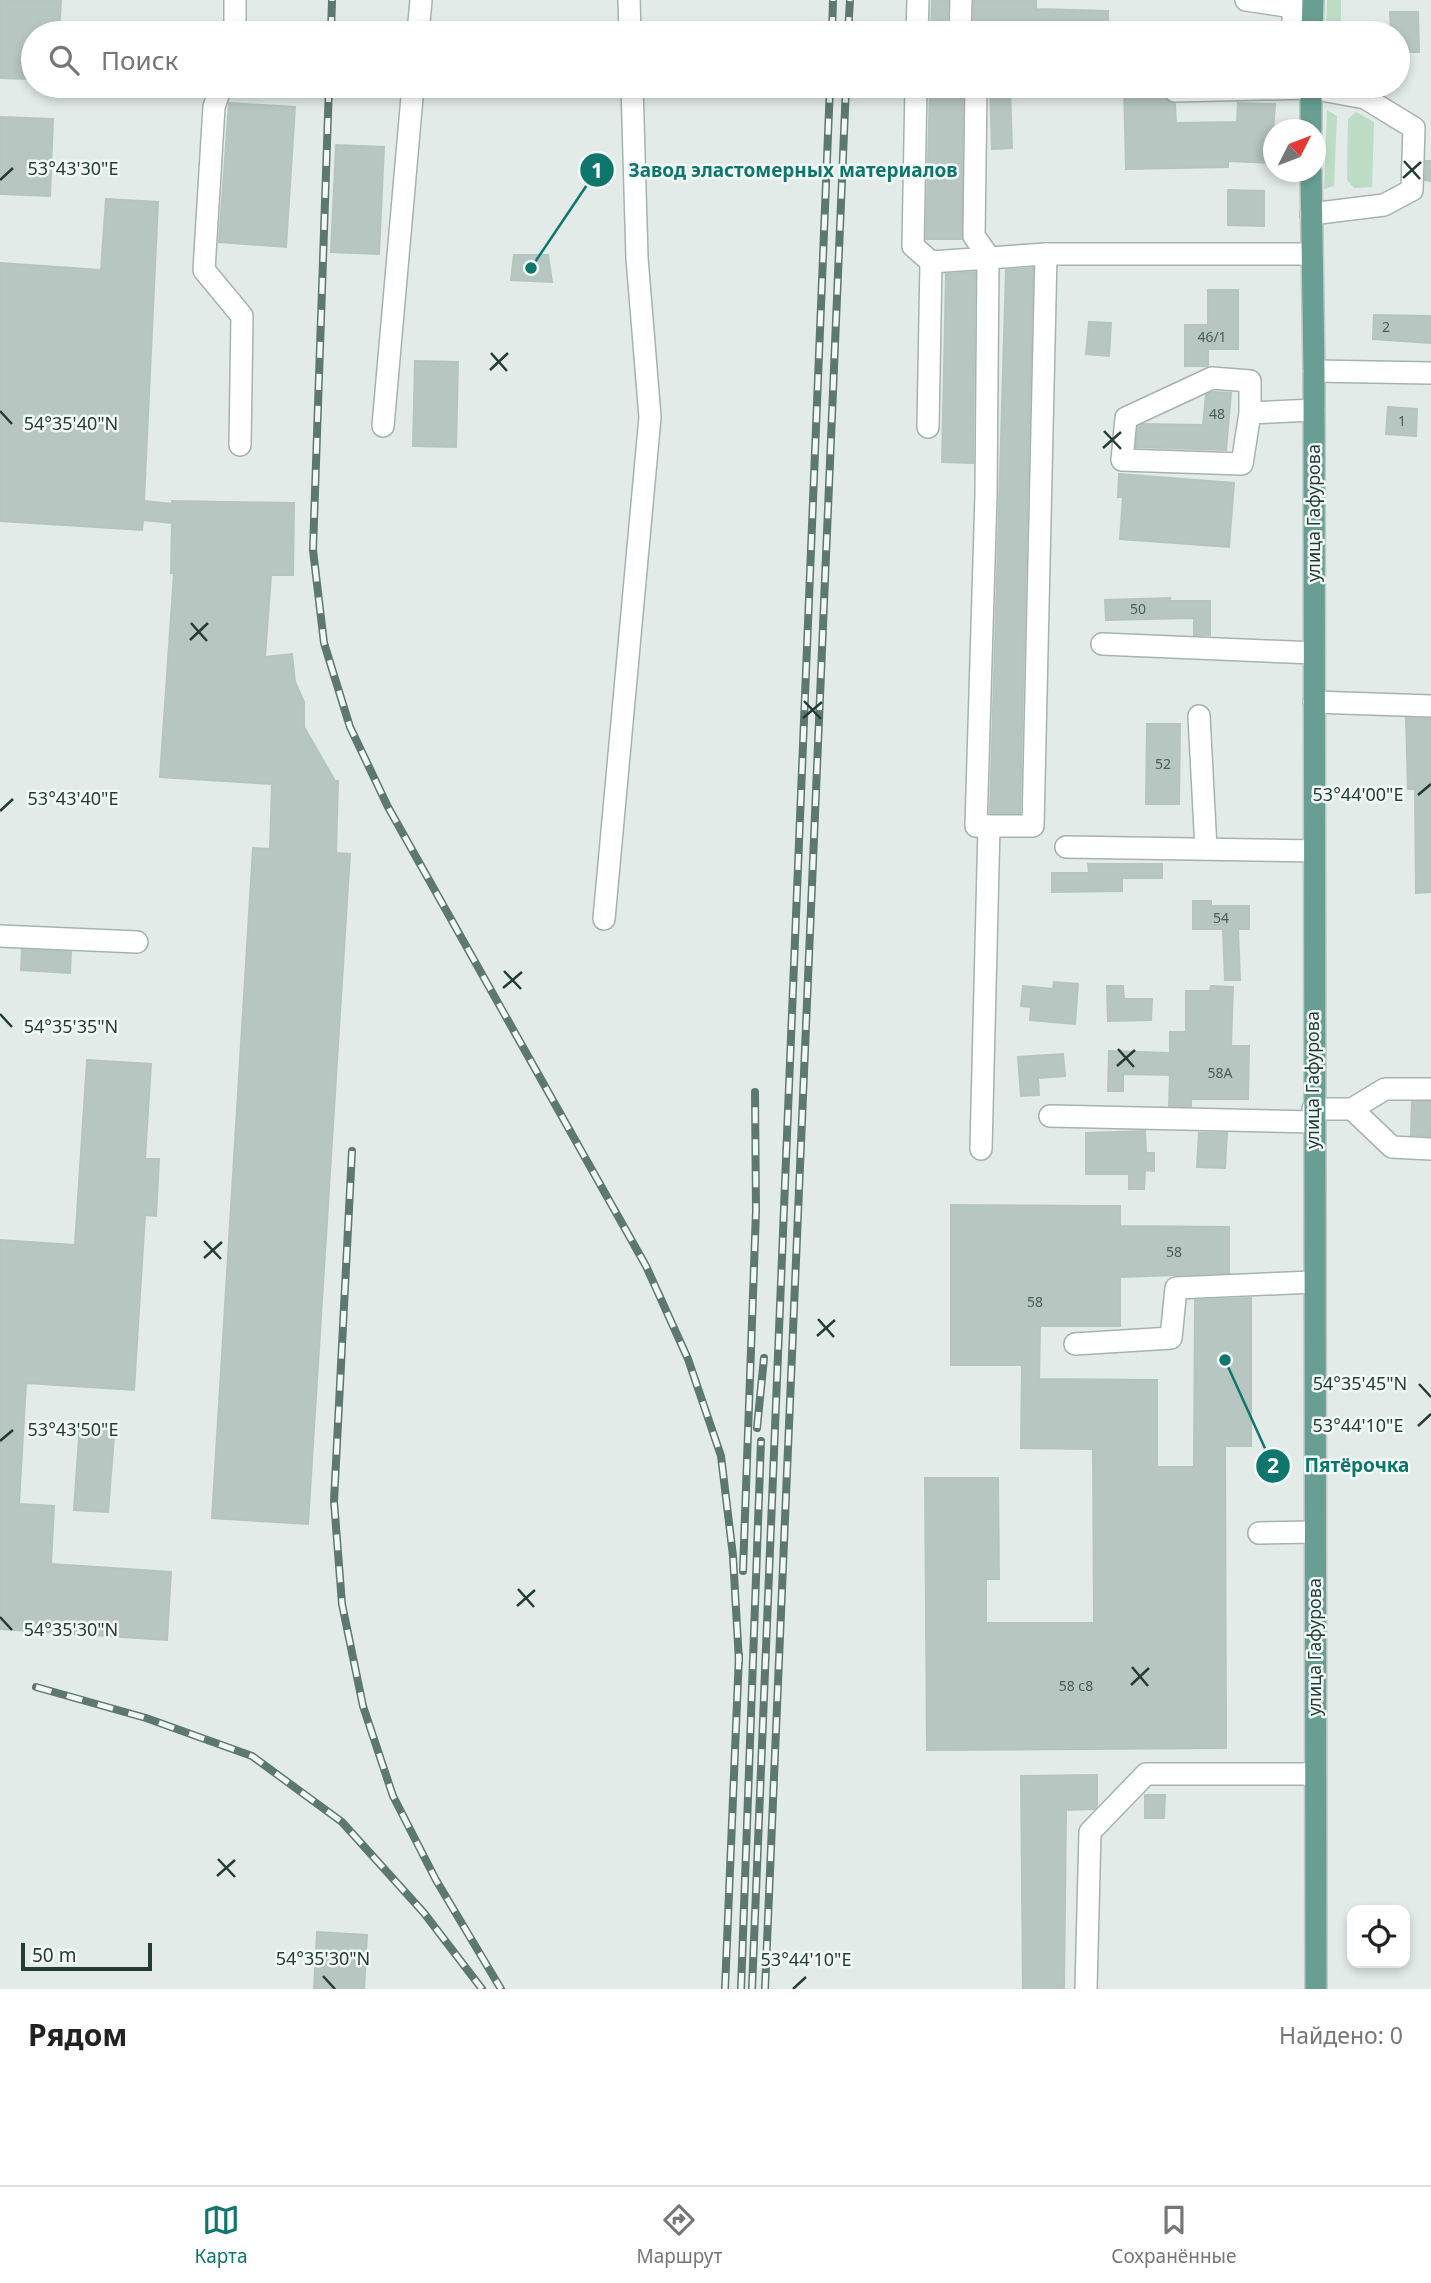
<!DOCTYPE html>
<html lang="ru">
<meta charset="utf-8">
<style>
body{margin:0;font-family:"Noto Sans",sans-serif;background:#f2f2f2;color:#222}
.controls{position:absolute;right:21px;bottom:21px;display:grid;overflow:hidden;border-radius:14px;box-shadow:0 4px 10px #0003}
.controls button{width:63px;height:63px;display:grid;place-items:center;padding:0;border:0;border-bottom:2px solid #e0e0e0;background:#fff;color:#222;font:35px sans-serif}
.compass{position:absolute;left:1263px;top:119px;width:63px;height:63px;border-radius:50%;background:#fff;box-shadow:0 4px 10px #0003;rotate:48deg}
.scale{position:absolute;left:21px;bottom:18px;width:131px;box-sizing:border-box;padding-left:7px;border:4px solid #233c35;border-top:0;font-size:19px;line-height:24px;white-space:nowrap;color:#233c35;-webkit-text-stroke:5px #f2f8f5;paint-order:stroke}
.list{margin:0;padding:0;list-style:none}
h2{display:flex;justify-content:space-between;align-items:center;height:91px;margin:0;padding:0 28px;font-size:30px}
h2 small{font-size:23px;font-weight:400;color:#767676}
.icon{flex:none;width:38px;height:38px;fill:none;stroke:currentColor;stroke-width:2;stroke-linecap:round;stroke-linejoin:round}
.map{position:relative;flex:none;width:1431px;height:1989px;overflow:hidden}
.search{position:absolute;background:#fff;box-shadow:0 4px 10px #0003;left:21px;right:21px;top:21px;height:77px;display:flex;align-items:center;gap:18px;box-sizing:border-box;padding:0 24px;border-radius:38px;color:#767676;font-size:26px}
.sheet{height:196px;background:#fff}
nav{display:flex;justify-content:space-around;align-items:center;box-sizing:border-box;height:98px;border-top:2px solid #e0e0e0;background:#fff;font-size:19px;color:#767676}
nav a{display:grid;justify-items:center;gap:4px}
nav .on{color:#0f766e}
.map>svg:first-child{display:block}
</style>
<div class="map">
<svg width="1431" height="1989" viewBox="0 0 1431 1989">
<rect width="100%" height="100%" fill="#e2ebe7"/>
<!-- green -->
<g fill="#bcdcc5">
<path d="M1327 0H1341V29H1362V33H1326Z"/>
<path d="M1327 110 1337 116 1334 186 1324 189Z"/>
<path d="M1356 112 1374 122 1372 187 1354 188 1347 180 1348 119Z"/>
</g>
<!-- building -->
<g fill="#b7c6c0" stroke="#b5c5be" stroke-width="2">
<path d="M0 0H61L59 33H33V79L0 78Z"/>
<path d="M932 0H948L947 33H931Z"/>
<path d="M974 0H1036V9L1108 11V33H988V24H973Z"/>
<path d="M1390 12H1418L1419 52H1398V33H1391Z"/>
<path d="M930 86H963L962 239H926Z"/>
<path d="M990 86H1010L1012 148 992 149Z"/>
<path d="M1124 86H1163L1164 98 1175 104 1176 123 1237 122 1238 103 1275 104 1271 163 1228 161V167L1126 169Z"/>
<path d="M229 103 295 107 286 247 219 242Z"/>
<path d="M0 117 53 119 50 196 0 194Z"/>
<path d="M336 145 384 147 379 254 331 252Z"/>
<path d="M1426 161H1431V181L1425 180Z"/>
<path d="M1228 190 1264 191V226L1228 225Z"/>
<path d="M106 199 158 202 144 501 172 504V501L294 503 293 575H271L265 657 292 654 295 682 304 702V727L335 781H338L336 853 350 854 308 1524 212 1518 253 848 270 849 272 784 160 777 174 573H171L172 523 143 520 142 530 0 521V263L101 270Z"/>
<path d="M514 255H548L552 282 511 280Z"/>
<path d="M1033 268 1020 813H990L1006 270Z"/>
<path d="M975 272 973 463 942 462 946 274Z"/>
<path d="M1208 290H1238V349H1208V366H1185V325H1208Z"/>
<path d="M1374 315 1431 316V343L1373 339Z"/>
<path d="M1089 322 1111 323 1109 356 1086 354Z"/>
<path d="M415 361 458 362 456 447 413 446Z"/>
<path d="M1213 392 1231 393 1226 450 1136 447 1138 427 1143 424 1203 425 1206 395Z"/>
<path d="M1388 407 1417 409 1416 436 1386 434Z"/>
<path d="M1119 474 1234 483 1229 547 1120 539 1123 497H1118Z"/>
<path d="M1170 598V601H1210V635H1194V618L1106 620 1105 600Z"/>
<path d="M1406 718 1431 719V892L1416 893 1415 789H1408Z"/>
<path d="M1147 724H1180L1179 804H1146Z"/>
<path d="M1088 864H1162V878H1122V891L1052 892V873H1089Z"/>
<path d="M1193 901H1211V906H1249V929H1238L1240 980H1225L1223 929H1193Z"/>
<path d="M22 950 71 952 70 973 21 970Z"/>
<path d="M1054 982 1078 984 1075 1024 1030 1020 1031 1007 1021 1006 1023 986 1053 989Z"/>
<path d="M1107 986H1123L1124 999H1152L1151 1020 1108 1021Z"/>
<path d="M1211 986 1233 987 1231 1046H1249L1248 1099H1191V1106H1169L1170 1075 1123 1074V1091H1108L1109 1051 1170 1053V1032H1186V991H1210Z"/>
<path d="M1063 1054 1065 1076 1038 1078 1039 1095 1021 1096 1018 1057Z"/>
<path d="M87 1060 151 1064 145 1159H159L156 1216 145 1215 134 1390 26 1383 19 1504 54 1506 51 1564 171 1572 167 1640 0 1629V1240L75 1245Z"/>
<path d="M1412 1102H1431V1136L1411 1135Z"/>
<path d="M1145 1131 1146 1153H1154V1171L1145 1170 1144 1189H1129V1174H1086V1133Z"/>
<path d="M1199 1133H1227L1225 1168 1197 1167Z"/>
<path d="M951 1205 1120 1206V1226L1229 1227V1273L1120 1277V1326H1040L1039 1379 1157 1380V1467H1194L1195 1300 1251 1298V1446H1225L1226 1748 927 1750 925 1478H998L999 1579H986V1623H1094L1093 1449 1021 1448 1022 1365H951Z"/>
<path d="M80 1422 115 1424 108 1512 74 1510Z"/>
<path d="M1097 1775V1806L1094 1809 1066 1810 1064 1989H1023L1021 1776Z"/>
<path d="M1145 1795H1165L1164 1818H1145Z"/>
<path d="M317 1932 367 1935 364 1989H314Z"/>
</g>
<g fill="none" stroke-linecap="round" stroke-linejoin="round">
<!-- minor casing -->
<g stroke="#a5b3ae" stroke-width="24">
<g id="minor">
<path d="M235 0V33"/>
<path d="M629 0 630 33"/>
<path d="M1246 0 1293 7V0"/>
<path d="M1293 7V33"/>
<path d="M418 33 421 0"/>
<path d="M917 33 918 0"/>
<path d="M960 33 961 0"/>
<path d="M221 86 214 107 204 270 242 316 240 445"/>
<path d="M916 86 913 246 931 262"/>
<path d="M1175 91 1311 88 1365 98 1414 128 1412 190 1384 205 1311 214"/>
<path d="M1046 254H1312"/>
<path d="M1314 371 1431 373"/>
<path d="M1250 413V381L1212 378 1126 418 1122 460 1242 464 1250 413 1314 410"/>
<path d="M383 426 413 86"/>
<path d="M928 427 931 262 1046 254 1033 826H976L986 495 988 256 974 236 976 86"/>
<path d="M1102 644 1314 653"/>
<path d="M1314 702 1431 706"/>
<path d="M1199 716 1206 849"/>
<path d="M1066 847 1314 851"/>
<path d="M604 919 650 417 637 258 632 86"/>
<path d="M0 936 137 942"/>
<path d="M1313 1109H1352L1392 1147 1431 1149"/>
<path d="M1352 1109 1385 1089H1431"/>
<path d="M1050 1116 1313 1122"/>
<path d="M981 1149 989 826"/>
<path d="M1075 1344 1171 1338 1176 1288 1313 1282"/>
<path d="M1259 1533 1314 1532"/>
<path d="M1086 1989 1090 1832 1146 1774H1315"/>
</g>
</g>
<!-- major casing -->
<g stroke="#c1c8c6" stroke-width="24">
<g id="major">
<path d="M1312 33 1313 0"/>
<path d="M1311 130V86"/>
<path d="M1311 172 1314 371 1316 1989"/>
</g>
</g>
<!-- minor -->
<use href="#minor" stroke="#fff" stroke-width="21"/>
<!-- major -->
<use href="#major" stroke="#689f92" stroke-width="21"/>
<!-- rail casing -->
<g stroke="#5d7771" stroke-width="8">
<g id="rail">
<path d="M331 33 332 0"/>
<path d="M832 33 833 0"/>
<path d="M848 33 850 0"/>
<path d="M329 86 313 550 324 643 350 727 388 807 646 1266 688 1359 721 1456 733 1556 739 1662"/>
<path d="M352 1151 334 1501 342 1604 363 1706 393 1796 436 1880 501 1989"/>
<path d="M757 1428 764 1358"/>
<path d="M743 1571 756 1211 755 1092"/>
<path d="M36 1687 146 1718 252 1756 342 1822 424 1913 482 1989"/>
<path d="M725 1989 739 1655"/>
<path d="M741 1989 761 1441"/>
<path d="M752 1989 830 86"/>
<path d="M765 1989 846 86"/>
</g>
</g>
<!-- rail -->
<use href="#rail" stroke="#f2f8f5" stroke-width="5" stroke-dasharray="16" stroke-linecap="butt"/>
</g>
<!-- ticks -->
<path fill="none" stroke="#233c35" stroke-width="2.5" d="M1404 161 1420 179M1403 178 1421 162M0 180 13 168M491 353 507 371M490 370 508 353M0 411 12 424M1104 431 1121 449M1103 448 1121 432M191 623 207 641M190 640 208 623M804 701 821 719M803 718 822 702M1418 795 1431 784M0 811 13 799M504 971 521 989M503 988 522 972M0 1014 12 1027M1118 1049 1134 1067M1117 1066 1135 1050M204 1241 221 1259M204 1258 222 1242M818 1319 834 1337M817 1336 835 1320M1419 1384 1431 1397M1418 1426 1431 1414M0 1441 13 1430M518 1589 534 1607M517 1606 535 1590M0 1617 12 1630M1132 1667 1148 1686M1131 1685 1149 1668M218 1859 235 1877M217 1876 235 1860M323 1976 335 1989M793 1989 806 1977"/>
<g text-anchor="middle" stroke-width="5" stroke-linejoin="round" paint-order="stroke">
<!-- number labels -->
<g font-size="14" fill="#485e58">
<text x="1386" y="332">2</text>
<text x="1212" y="342">46/1</text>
<text x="1217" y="419">48</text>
<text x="1402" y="426">1</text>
<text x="1138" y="614">50</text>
<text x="1163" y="769">52</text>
<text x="1221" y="923">54</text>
<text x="1220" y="1078">58А</text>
<text x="1174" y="1257">58</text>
<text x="1035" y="1307">58</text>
<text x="1076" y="1691">58 с8</text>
</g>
<!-- street labels -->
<g font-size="18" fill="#233c35" stroke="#f2f8f5">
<text transform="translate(1314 513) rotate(-90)" y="6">улица Гафурова</text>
<text transform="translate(1313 1080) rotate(-90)" y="6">улица Гафурова</text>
<text transform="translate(1315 1647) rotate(-90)" y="6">улица Гафурова</text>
</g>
</g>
<g font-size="18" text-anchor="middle" fill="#233c35" stroke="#f2f8f5" stroke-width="5" stroke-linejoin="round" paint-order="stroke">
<text x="73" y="175">53°43'30"E</text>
<text x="71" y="430">54°35'40"N</text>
<text x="1358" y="801">53°44'00"E</text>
<text x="73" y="805">53°43'40"E</text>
<text x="71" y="1033">54°35'35"N</text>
<text x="1360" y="1390">54°35'45"N</text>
<text x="1358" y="1432">53°44'10"E</text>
<text x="73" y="1436">53°43'50"E</text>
<text x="71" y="1636">54°35'30"N</text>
<text x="323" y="1965">54°35'30"N</text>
<text x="806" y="1966">53°44'10"E</text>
</g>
<!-- callouts -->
<path fill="none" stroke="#0f766e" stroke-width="2.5" d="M531 268L597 170M1225 1360L1273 1466"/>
<g fill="#0f766e" stroke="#f2f8f5" stroke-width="2.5">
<circle cx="531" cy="268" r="7"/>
<circle cx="1225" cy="1360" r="7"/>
<circle cx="597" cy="170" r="18"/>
<circle cx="1273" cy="1466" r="18"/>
</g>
<g font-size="21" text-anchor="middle" font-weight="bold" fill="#fff">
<text x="597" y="178">1</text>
<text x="1273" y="1473">2</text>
</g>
<g font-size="19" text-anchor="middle" font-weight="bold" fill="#0f766e" stroke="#f2f8f5" stroke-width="5" stroke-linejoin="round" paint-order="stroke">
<text x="793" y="177">Завод эластомерных материалов</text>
<text x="1357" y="1472">Пятёрочка</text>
</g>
</svg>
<div class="controls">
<button><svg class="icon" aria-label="locate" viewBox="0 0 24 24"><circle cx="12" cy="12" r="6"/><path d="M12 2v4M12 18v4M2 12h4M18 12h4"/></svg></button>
</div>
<svg class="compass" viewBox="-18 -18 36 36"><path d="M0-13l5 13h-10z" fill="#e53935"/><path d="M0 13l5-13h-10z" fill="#767676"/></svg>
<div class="scale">50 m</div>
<div class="search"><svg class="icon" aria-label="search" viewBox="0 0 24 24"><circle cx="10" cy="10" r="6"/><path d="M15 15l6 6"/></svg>Поиск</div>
</div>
<section class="sheet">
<h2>Рядом<small>Найдено: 0</small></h2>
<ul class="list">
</ul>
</section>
<nav>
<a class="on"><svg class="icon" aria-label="map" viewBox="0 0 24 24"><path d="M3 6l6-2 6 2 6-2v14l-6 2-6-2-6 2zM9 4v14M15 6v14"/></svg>Карта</a>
<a><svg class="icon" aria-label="directions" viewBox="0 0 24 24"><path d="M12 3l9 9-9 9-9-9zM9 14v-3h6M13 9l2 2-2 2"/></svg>Маршрут</a>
<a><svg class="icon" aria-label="saved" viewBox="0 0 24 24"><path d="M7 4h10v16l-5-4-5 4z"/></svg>Сохранённые</a>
</nav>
